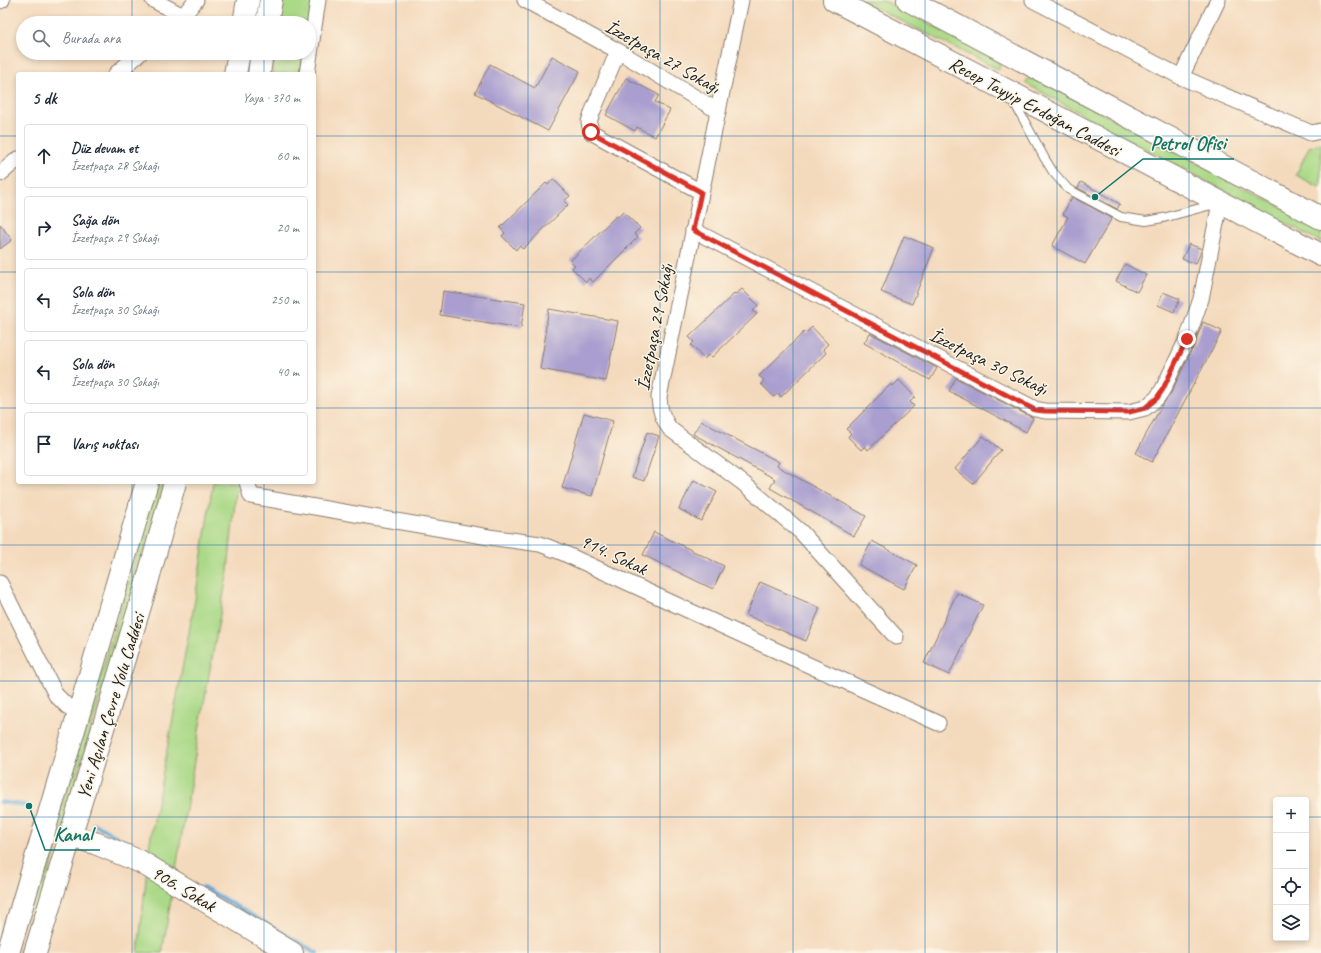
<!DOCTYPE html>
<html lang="tr">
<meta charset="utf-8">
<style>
body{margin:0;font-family:Caveat,sans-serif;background:#f2f2f3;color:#1f2937}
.controls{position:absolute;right:12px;bottom:12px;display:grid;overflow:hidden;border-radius:4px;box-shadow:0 2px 6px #0003}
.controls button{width:36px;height:36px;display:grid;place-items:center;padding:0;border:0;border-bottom:1px solid #e0e1e3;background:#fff;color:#1f2937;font:20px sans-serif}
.stop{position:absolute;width:12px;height:12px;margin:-9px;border:3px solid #d93025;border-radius:50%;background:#fff}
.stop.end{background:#d93025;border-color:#fff;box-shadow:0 1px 4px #0008}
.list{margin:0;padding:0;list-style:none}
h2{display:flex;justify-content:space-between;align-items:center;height:52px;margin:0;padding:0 16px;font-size:17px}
h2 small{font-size:13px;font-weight:400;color:#747a83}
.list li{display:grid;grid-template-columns:26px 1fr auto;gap:12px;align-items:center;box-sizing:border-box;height:64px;margin:0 8px 8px;padding:0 8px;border:1px solid #e0e1e3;border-radius:4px}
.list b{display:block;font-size:15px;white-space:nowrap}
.list p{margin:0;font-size:13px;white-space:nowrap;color:#747a83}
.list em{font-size:13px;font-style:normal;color:#747a83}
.icon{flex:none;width:22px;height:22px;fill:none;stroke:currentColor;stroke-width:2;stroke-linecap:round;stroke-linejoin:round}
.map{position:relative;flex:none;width:1321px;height:953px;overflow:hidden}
.search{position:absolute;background:#fff;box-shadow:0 2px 6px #0003;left:16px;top:16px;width:300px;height:44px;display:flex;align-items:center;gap:10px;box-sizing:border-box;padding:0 14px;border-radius:22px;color:#747a83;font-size:15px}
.panel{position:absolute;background:#fff;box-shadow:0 2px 6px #0003;left:16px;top:72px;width:300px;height:412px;border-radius:4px}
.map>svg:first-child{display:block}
</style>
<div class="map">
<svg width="1321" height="953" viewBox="0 0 1321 953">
<rect width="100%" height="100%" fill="#fcf5e5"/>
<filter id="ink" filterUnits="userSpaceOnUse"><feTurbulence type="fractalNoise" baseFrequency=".025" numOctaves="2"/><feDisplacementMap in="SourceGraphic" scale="8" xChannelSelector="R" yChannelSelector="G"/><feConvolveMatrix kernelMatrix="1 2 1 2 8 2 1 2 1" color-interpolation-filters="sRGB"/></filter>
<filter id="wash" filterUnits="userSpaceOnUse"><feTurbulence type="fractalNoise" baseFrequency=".012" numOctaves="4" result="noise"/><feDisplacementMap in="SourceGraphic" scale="16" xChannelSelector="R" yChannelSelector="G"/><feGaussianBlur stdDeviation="0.9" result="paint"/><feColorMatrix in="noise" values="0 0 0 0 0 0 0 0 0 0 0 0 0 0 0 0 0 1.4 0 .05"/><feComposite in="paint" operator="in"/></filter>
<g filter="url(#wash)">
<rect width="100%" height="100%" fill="#f4dabd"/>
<!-- green -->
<g fill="#aad987" stroke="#637a52">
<path d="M283 0H313L309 23H280Z"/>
<path d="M860 0H882L998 58 1000 62 999 70Z"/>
<path d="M275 53H304L301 74H272Z"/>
<path d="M1030 76 1321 228V242L1118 134 1025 83Z"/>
<path d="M1321 143V188L1296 175 1309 147Z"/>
<path d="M158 482H164L136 579 93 721 26 953H19C64 796 112 639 158 482Z"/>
<path d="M213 482H237L228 570 201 719 162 953H138L150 841 195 600Z"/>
</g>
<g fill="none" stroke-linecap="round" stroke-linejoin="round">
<!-- stream -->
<g stroke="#62a8d8" stroke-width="4">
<path d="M0 802 29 806"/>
<path d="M94 824 142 851"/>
<path d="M203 887 317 953"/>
</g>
</g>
<g id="blocks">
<!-- building -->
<g fill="#a99ecf">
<path d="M552 56 580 71 548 131 475 93 490 64 535 88Z"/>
<path d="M626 78 659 95 655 102 670 110 655 137 637 127 635 131 606 115Z"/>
<path d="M553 179 570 196 564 201 568 205 523 249 519 246 516 250 502 236 505 233 500 228 546 183 548 185Z"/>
<path d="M1081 182 1120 204 1117 209 1078 188Z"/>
<path d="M1072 197 1112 218 1085 264 1052 246 1068 217 1063 214Z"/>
<path d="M623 212 640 228 634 234 638 237 593 282 589 278 586 282 572 268 575 265 570 261 616 216 618 217Z"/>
<path d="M0 224 12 240 0 249Z"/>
<path d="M904 236 934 248 912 304 881 292Z"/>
<path d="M1189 244 1202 249 1196 264 1182 259Z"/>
<path d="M1125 264 1146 275 1137 292 1116 281Z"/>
<path d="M742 289 758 305 753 311 757 314 711 358 708 355 704 359 691 345 694 342 689 337 735 293 736 294Z"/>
<path d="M443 291 525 303 521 328 440 315Z"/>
<path d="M1163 292 1180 299 1174 312 1158 305Z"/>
<path d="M549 309 618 321 606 381 540 369 546 333 545 332Z"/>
<path d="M1203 322 1222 331 1152 462 1136 453 1161 407 1171 393 1195 343Z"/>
<path d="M812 327 828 344 823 349 826 353 781 397 778 393 774 397 761 384 764 380 759 376 805 331 806 333Z"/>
<path d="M870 333 937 368 930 380 864 343Z"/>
<path d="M956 378 1033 418 1026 432 949 391Z"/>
<path d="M899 380 915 397 910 402 914 406 868 450 865 446 861 450 848 437 851 433 846 429 891 384 893 386Z"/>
<path d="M584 413 613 421 592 496 562 488Z"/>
<path d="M701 421 779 462 777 466 866 516 854 536 770 488 775 479 693 434Z"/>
<path d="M647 432 659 436 644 481 632 477Z"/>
<path d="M983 436 1001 450 973 484 955 469Z"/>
<path d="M694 480 717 492 701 521 679 509Z"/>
<path d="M654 532 724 566 713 589 643 555Z"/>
<path d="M872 541 917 565 904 589 859 565Z"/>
<path d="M760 582 820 608 806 641 746 615Z"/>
<path d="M957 593 983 605 949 675 924 663Z"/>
</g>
</g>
</g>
<g filter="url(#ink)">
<use href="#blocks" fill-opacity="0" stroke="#887b6c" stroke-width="1"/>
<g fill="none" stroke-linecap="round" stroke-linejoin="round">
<!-- lane casing -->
<g stroke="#887b6c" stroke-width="10">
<path id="lane" d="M1013 100 1045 159 1053 172 1068 189 1121 217 1146 221 1163 218 1215 204"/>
</g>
<!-- street casing -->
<g stroke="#887b6c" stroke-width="17">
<g id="street">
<path d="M153 0 183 16"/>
<path d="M525 0 618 51 718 111"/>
<path d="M741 0 659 397C660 411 662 417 670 429L743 483 801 532 896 637"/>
<path d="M1033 0 1181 77 1311 133 1321 131"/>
<path d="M0 1 2 0"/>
<path d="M174 23 183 16 196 0"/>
<path d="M618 51 592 113 589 122 591 132 701 192"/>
<path d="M116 74 140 53"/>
<path d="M307 74 318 0"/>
<path d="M1181 77 1218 0"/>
<path d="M0 174 18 159"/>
<path d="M693 230 1035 409 1045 411 1129 412 1145 408 1157 398 1163 389 1187 339 1201 299 1220 203"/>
<path d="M247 482 251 496 489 537 540 544 561 552 764 645 938 723"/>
<path d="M0 583 56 695 67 706 79 713"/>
</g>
</g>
<!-- secondary casing -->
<g stroke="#887b6c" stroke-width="24">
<g id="secondary">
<path d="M244 23 248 0"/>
<path d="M267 23 271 0"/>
<path d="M235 74 239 53"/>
<path d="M259 74 262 53"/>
<path d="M70 836 95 843 141 862 292 953"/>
<path d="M8 953 147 482"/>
<path d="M35 953 146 586 175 482"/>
</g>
</g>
<!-- primary casing -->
<g stroke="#887b6c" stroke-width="24">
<g id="primary">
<path d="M834 0 1321 255"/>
<path d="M908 0 1321 218"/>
</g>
</g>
<!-- lane -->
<use href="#lane" stroke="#fff" stroke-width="8"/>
<!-- street -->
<use href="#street" stroke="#fff" stroke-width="15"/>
<!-- secondary -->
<use href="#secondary" stroke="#fff" stroke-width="22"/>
<!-- primary -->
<use href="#primary" stroke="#fff" stroke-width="22"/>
</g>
</g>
<g fill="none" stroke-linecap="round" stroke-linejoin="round" filter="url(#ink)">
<!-- route -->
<path stroke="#d93025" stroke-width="5" d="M591 132 701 192 693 230 1035 410 1045 411 1129 412 1145 408 1157 398 1163 389 1187 339"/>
</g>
<!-- grid -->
<path fill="none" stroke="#1f6fb2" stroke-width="1" stroke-opacity="0.55" d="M132 0V23M264 0V23M396 0V953M528 0V953M660 0V953M793 0V953M925 0V953M1057 0V953M1189 0V953M132 53V74M264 53V74M0 136H18M314 136H1321M0 272H18M314 272H1321M0 408H18M314 408H1321M132 482V953M264 482V953M0 545H1321M0 681H1321M0 817H1276M1306 817H1321"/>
<g text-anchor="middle" stroke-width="3" stroke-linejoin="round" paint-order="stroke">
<!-- street labels -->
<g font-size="19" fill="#1c1c1c" stroke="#fcf5e5">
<text transform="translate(663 56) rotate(30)" y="7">İzzetpaşa 27 Sokağı</text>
<text transform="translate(1035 106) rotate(28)" y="7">Recep Tayyip Erdoğan Caddesi</text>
<text transform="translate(654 327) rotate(-79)" y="7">İzzetpaşa 29 Sokağı</text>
<text transform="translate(989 361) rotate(26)" y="7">İzzetpaşa 30 Sokağı</text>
<text transform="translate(614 554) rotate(25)" y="7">914. Sokak</text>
<text transform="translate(110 706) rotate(-73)" y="7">Yeni Açılan Çevre Yolu Caddesi</text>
<text transform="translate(184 888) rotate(31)" y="7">906. Sokak</text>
</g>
</g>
<!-- callouts -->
<path fill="none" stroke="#0f766e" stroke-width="1.5" d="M1095 197L1143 159H1234M29 806L45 850H100"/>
<g fill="#0f766e" stroke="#fcf5e5" stroke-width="1.5">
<circle cx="1095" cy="197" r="4"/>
<circle cx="29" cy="806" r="4"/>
</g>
<g font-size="20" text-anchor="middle" font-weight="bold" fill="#0f766e" stroke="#fcf5e5" stroke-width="3" stroke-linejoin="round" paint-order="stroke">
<text x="1188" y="150">Petrol Ofisi</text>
<text x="73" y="841">Kanal</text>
</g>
</svg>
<div class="controls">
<button>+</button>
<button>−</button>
<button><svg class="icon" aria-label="locate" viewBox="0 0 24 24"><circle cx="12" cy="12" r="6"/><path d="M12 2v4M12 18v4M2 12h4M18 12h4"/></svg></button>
<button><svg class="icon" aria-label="layers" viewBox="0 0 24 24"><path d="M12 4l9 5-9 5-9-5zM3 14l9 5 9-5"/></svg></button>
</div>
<div class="stop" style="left:591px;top:132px"></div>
<div class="stop end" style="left:1187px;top:339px"></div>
<div class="search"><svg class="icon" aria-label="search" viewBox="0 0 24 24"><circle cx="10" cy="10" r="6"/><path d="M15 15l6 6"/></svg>Burada ara</div>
<section class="panel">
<h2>5 dk<small>Yaya · 370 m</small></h2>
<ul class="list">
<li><svg class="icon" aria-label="ahead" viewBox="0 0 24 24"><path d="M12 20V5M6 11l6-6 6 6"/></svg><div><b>Düz devam et</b><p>İzzetpaşa 28 Sokağı</p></div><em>60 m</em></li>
<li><svg class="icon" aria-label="right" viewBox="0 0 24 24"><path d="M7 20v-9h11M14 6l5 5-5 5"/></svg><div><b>Sağa dön</b><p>İzzetpaşa 29 Sokağı</p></div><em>20 m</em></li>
<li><svg class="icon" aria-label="left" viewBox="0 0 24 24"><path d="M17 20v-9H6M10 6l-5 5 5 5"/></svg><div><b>Sola dön</b><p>İzzetpaşa 30 Sokağı</p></div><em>250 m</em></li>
<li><svg class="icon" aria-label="left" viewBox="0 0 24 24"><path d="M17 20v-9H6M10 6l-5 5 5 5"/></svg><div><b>Sola dön</b><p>İzzetpaşa 30 Sokağı</p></div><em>40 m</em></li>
<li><svg class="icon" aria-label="arrive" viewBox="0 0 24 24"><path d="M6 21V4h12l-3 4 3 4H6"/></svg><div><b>Varış noktası</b></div></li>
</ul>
</section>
</div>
